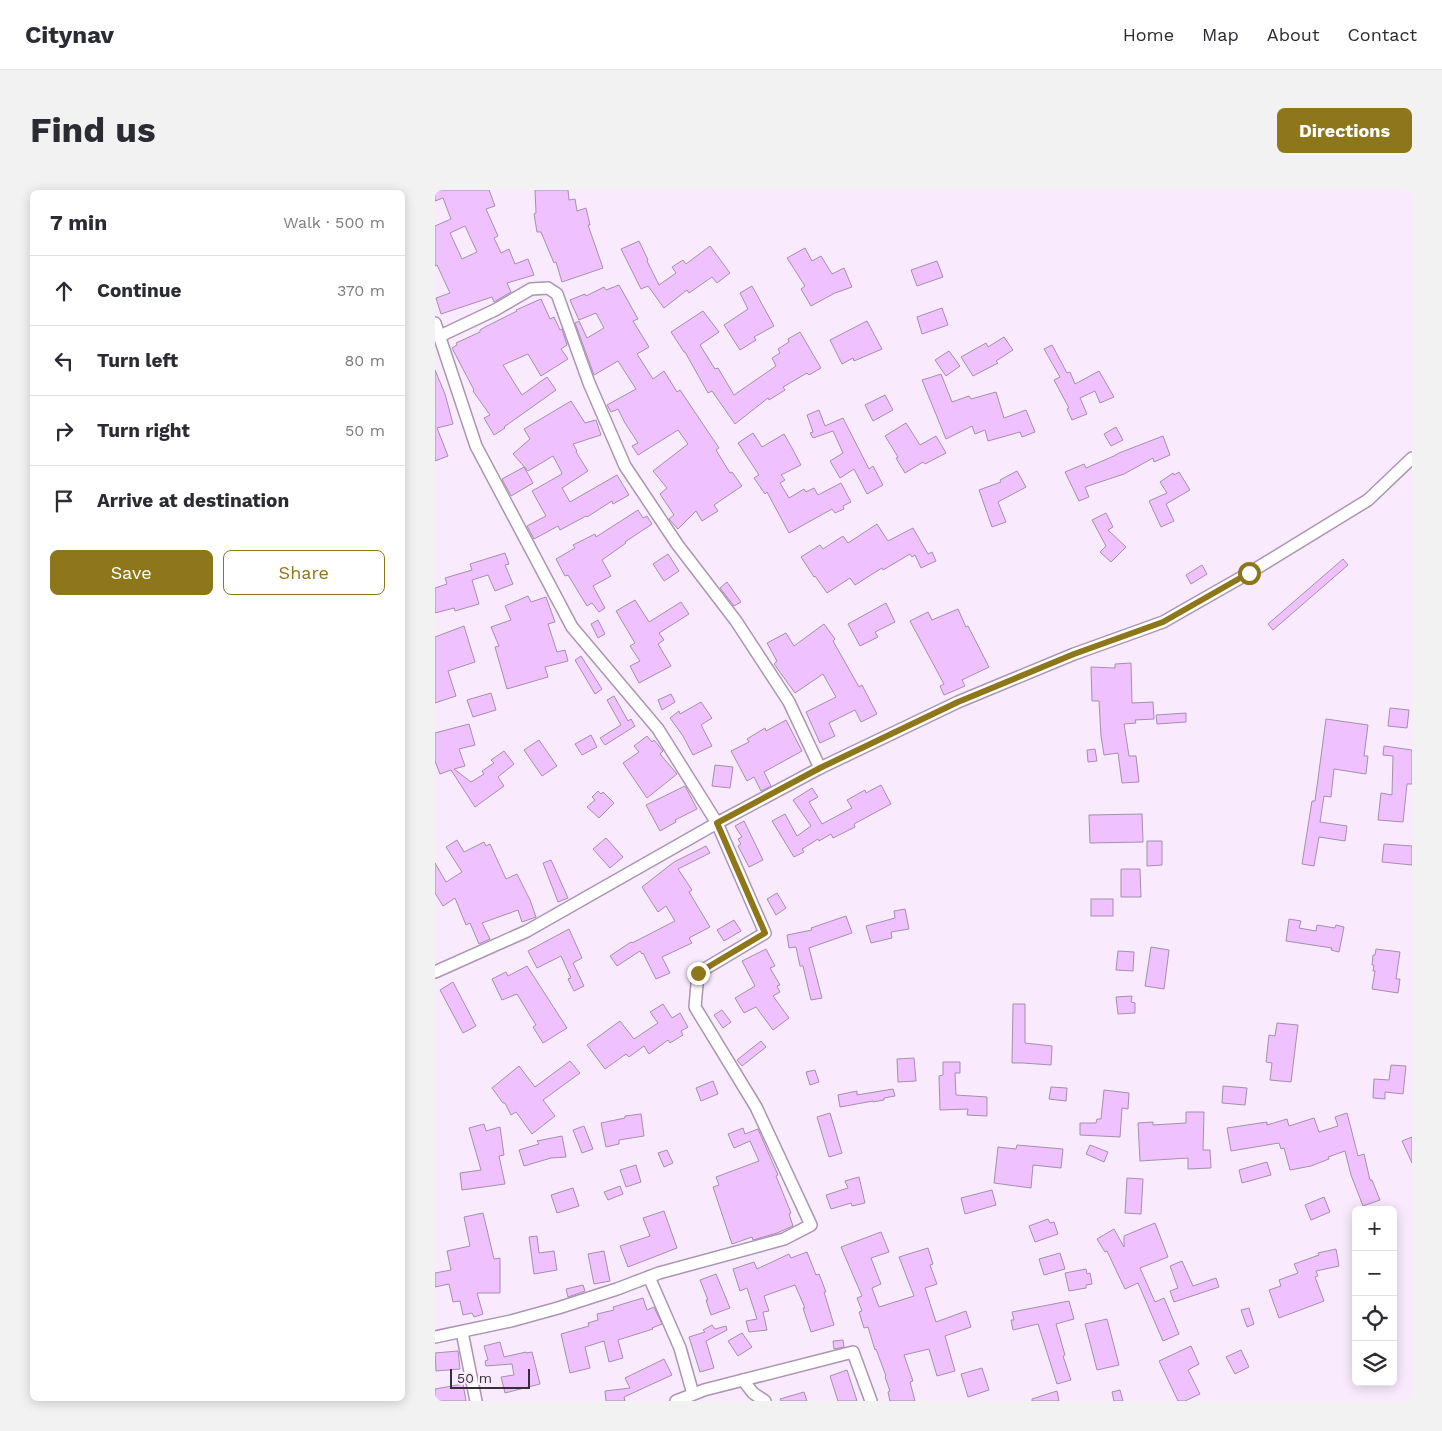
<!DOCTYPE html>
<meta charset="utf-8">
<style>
body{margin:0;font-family:"Work Sans",sans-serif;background:#f2f2f3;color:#2b2b33}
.controls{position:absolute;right:15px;bottom:15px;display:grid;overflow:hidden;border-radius:8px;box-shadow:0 2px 12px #0003}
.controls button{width:45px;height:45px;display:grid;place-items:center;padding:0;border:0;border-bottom:1px solid #e1e1e2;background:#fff;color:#2b2b33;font:25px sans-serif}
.scale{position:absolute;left:15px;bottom:12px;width:80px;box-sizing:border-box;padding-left:5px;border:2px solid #372e3a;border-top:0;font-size:14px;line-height:18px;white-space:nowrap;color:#372e3a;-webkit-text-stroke:4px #f9ebfd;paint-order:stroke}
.stop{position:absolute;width:15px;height:15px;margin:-11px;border:4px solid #8e761a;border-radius:50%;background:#fff}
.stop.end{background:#8e761a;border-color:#fff;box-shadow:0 1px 5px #0008}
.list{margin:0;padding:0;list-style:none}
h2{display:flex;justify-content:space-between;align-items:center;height:65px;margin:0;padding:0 20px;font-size:21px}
h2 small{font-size:16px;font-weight:400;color:#7c7c81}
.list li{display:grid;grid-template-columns:32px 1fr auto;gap:15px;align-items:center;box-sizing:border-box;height:70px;padding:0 20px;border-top:1px solid #e1e1e2}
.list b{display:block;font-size:19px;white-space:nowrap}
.list em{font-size:16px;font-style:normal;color:#7c7c81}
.actions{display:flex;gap:10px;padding:15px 20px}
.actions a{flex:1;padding:11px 0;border:1px solid #8e761a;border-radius:8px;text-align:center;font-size:18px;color:#8e761a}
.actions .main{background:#8e761a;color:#fff}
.icon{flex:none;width:28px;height:28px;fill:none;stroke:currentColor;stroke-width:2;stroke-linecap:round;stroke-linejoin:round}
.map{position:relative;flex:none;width:977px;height:1211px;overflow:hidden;border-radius:8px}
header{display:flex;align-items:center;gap:30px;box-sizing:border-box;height:70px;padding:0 25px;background:#fff;border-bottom:1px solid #e1e1e2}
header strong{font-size:24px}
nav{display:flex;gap:28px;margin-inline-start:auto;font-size:18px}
.intro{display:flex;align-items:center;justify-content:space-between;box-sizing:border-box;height:120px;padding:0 30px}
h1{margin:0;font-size:35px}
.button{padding:12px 22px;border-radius:8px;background:#8e761a;color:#fff;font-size:18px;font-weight:700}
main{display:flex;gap:30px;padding:0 30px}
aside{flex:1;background:#fff;border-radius:8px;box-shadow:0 2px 12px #0003}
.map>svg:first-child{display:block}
</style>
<header>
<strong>Citynav</strong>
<nav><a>Home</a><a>Map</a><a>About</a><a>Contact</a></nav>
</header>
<div class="intro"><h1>Find us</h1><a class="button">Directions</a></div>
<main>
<aside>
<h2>7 min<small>Walk · 500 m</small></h2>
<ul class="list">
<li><svg class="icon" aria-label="ahead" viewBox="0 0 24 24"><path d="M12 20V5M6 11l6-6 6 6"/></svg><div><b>Continue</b></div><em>370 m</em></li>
<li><svg class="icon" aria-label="left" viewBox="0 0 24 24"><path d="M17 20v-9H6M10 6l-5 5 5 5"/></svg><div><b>Turn left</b></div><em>80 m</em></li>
<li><svg class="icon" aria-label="right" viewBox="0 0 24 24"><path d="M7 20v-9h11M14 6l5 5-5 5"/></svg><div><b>Turn right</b></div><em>50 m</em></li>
<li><svg class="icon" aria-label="arrive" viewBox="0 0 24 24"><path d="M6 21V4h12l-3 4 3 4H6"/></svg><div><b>Arrive at destination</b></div></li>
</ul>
<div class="actions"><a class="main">Save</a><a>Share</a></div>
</aside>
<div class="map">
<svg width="977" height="1211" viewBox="0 0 977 1211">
<rect width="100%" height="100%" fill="#f9ebfd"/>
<!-- building -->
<g fill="#efc1ff" stroke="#a58fac" fill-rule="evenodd">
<path d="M0 0H54L60 16 51 19 63 46 59 48 66 63 74 59 80 74 93 69 99 85 72 93 76 102 59 112 57 107 6 124 1 108 15 103 2 75 0 76V36L16 29 8 8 0 11ZM30 36 42 62 27 69 15 43Z"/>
<path d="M100 0H133L134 10 140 9 142 21 151 18 155 35H153L168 78 127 92 121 72 119 73 106 42H102L99 24 101 23Z"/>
<path d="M204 51 213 70 212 71 224 95 241 83 237 77 248 70 251 74 275 56 295 83 282 93 277 87 254 103 252 100 229 118 213 96 206 99 186 59Z"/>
<path d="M370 58 377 71 386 66 397 84 409 78 417 97 400 103 376 116 366 99 370 96 352 68Z"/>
<path d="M502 71 508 87 482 96 476 80Z"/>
<path d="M184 95 203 129 198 131 214 157 202 164 218 189 229 181 242 202 245 200 284 258 281 260 295 283 297 282 307 296 279 315 283 321 267 331 261 321 243 339 234 329 239 325 225 304 232 298 218 281 253 254 243 240 203 265 197 256 203 253 190 233 183 219 176 222 172 215 201 199 183 171 159 185 140 133 144 131 152 148 169 138 161 123 144 130 135 110 150 104 151 106 169 97 171 100Z"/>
<path d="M317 96 339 136 319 147 321 150 305 160 289 135 313 119 305 103Z"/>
<path d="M106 109 115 129 119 127 125 140 127 139 132 155 126 159 133 169 106 186 93 164 68 175 87 205 112 187 121 200 69 237 70 238 59 245 49 228 55 225 38 201 39 200 17 158 22 155 21 153 45 142V140L50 137 82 121 81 120Z"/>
<path d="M507 118 513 135 487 144 482 127Z"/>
<path d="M268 121 284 142 265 155 280 179 283 178 299 205 341 176 337 168 345 163 343 159 354 152 353 149 365 142 386 178 374 185 372 183 348 197 350 200 334 210 333 208 300 234 277 201 273 203 250 162H249L236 142Z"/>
<path d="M432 131 447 159 419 171 418 168 407 174 395 150Z"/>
<path d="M569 147 578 160 561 171 563 173 538 186 526 167 551 153 553 157Z"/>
<path d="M617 155 632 183 635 182 640 194 664 181 679 207 665 213 660 201 645 208 652 224 637 230 632 219 634 218 619 190 625 187 609 159Z"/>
<path d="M514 161 525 176 511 186 500 170Z"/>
<path d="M0 180 10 204 18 234 2 238 13 266 0 271Z"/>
<path d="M506 184 517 212 534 206 536 209 561 202 569 228 591 220 600 242 587 247 585 242 553 251 550 240 540 244 537 236 511 249 487 190Z"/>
<path d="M450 205 458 220 438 231 430 215Z"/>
<path d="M136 211 150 233 161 230 166 245 138 254 142 261 141 262 153 281 127 298 135 312 182 285 194 305 178 314 177 311 152 327 151 326 125 340 123 336 99 349 92 336 111 326 97 301 127 284 126 281 118 266 93 281 78 264 95 249 89 239Z"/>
<path d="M384 220 390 236 408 228 434 279 438 276 448 295 432 304 419 279 405 288 395 271 408 263 398 241 378 248 375 243 378 242 372 225Z"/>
<path d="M471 233 485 255 501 246 511 263 490 274 488 272 470 283 461 268 463 267 450 246Z"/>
<path d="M681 237 688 250 676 256 669 244Z"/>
<path d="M318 243 327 257 349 244 357 258 366 275 346 285 350 290 345 293 354 308 369 299 371 302 379 298 383 305 406 293 416 312 408 316 409 319 400 323 397 319 354 343 332 302 330 304 319 288 324 285 303 253Z"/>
<path d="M728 246 735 265 719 272 718 268 689 284 650 297 654 307 644 311 630 282 649 274 651 278 679 266 684 263Z"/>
<path d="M89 277 98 293 76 306 67 289Z"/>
<path d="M582 281 591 297 563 312 571 332 557 337 544 300 566 292 565 290Z"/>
<path d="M744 282 755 300 731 314 739 331 726 337 714 311 732 303 725 292 738 283 739 285Z"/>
<path d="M203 320 208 328 212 326 217 334 190 352 191 353 167 370 176 386 158 396 170 418 164 422 157 413 152 416 133 385 130 386 121 369 140 358 138 355 160 344 161 347Z"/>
<path d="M671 323 678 337 673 340 691 357 676 372 665 362 671 356 657 330Z"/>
<path d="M442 334 453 351 478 338 493 364 497 362 501 371 486 378 480 365 477 367 475 364 448 380 447 378 420 395 415 388 392 403 380 386 379 387 366 367 385 355 388 359 408 346 413 353Z"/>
<path d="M70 363 74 374 70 375 78 394 60 401 53 385 37 390 44 414 20 421 19 418 0 423V398L12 394 10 388 37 380 35 374Z"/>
<path d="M233 364 244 381 229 391 218 374Z"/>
<path d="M908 369 913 375 838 440 833 434Z"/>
<path d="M767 375 772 384 756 394 751 385Z"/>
<path d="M292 392 306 412 299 416 285 398Z"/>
<path d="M93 406 96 412 111 407 120 432 113 434 122 462 130 460 133 471 110 477 113 487 72 499 60 457 64 456 56 437 76 430 70 416Z"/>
<path d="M200 410 214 432 246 412 254 424 224 443 229 450 223 454 236 476 204 493 195 476 205 471 195 456 200 453 181 421Z"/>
<path d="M451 413 460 432 440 442 443 447 425 456 413 434Z"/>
<path d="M523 419 531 437 533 436 554 477 527 490 530 496 509 505 505 496 509 494 475 431 493 422 497 430Z"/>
<path d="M163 430 170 444 163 448 156 434Z"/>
<path d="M389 434 400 449 398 451 424 497 427 495 442 524 426 532 420 520 394 533 400 546 385 553 371 522 401 507 388 484 360 503 339 474 342 471 332 453 351 443 359 456Z"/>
<path d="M29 436 40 472 13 481 21 506 0 513V447Z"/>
<path d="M146 466 167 499 160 504 140 470Z"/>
<path d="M696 473 697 513 718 512 719 529 700 530 701 533 689 534 694 566H701L704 592 687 593 683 563 669 565 666 546 664 511H657L656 477 680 478V474Z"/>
<path d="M56 503 61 520 38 527 32 510Z"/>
<path d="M236 504 240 512 227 520 223 510Z"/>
<path d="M179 506 193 531 196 529 200 536 170 555 165 548 186 535 172 510Z"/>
<path d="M266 512 277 528 266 535 277 556 258 565 248 546 235 528 244 521 245 524Z"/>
<path d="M955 518 974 520 972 538 953 536Z"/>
<path d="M751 523V532L722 534 721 525Z"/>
<path d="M891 529 933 535 929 566H933L931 584 899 579 896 607 889 606 885 632 912 636 910 651 884 647 879 676 867 674 877 611H880Z"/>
<path d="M351 530 367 561 329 582 336 596 326 601 319 587 312 591 296 561 314 552 312 549 330 538 331 541Z"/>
<path d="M34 534 40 555 24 559 30 576 19 579 36 592 49 584 47 581 59 573 56 570 69 561 79 574 63 587 69 596 40 617 16 580 5 584 0 571V543Z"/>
<path d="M156 545 162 557 147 565 140 554Z"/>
<path d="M212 546 217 552 219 550 228 561 225 564 242 584 212 608 188 573 204 562 199 556Z"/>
<path d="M104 550 122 576 107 586 89 560Z"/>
<path d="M949 556 977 560V594H972L968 632 943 630 946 603 957 605 958 566 948 565Z"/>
<path d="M660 559 662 571 653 572 652 560Z"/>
<path d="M280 575 298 577 295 598 277 596Z"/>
<path d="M446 595 456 614 419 634 420 637 398 648 396 644 384 651 383 649 367 659 369 662 359 667 337 631 350 624 362 646 376 636 358 610 377 598 383 607 374 612 387 634 417 618 412 610 430 600 431 603Z"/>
<path d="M250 596 262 619 240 630 241 632 225 641 211 615Z"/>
<path d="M163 601 166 604 168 602 179 613 164 628 152 617 160 610 157 607Z"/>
<path d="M707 624 708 652 655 653 654 625Z"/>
<path d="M309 631 328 670 314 677 303 656 306 654 303 649 307 647 300 636Z"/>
<path d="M171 648 188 667 175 678 158 659Z"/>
<path d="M22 650 29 662 49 652 51 656 55 654 71 689 82 684 95 710 101 727 87 732 83 720 47 733 55 749 44 754 35 733 31 735 20 708 8 716 0 703V673L11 692 27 682 11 657Z"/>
<path d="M712 651H727V675L712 676Z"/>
<path d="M949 654 977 656V675L947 672Z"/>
<path d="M271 656 275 663 243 679 257 700 254 702 275 737 254 748 257 753 227 767 235 783 221 789 208 763 207 764 205 761 182 776 175 766 196 752 197 753 240 731 231 716 223 722 207 697 239 672Z"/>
<path d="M116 670 133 708 123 712 108 673Z"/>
<path d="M686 679H705L706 707H686Z"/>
<path d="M342 703 351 718 341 725 332 709Z"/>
<rect x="656" y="709" width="22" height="17"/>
<path d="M470 719 474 739 456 742 457 748 436 753 431 736 460 728 459 721Z"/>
<path d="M411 726 417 743 374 758 387 808 376 810 368 776H365L361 757 354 758 352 745 377 740 376 738Z"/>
<path d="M854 729 866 731 864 738 881 741 882 735 900 738 901 735 909 737 904 762 896 760 897 758 851 751Z"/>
<path d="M299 730 306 741 289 751 282 740Z"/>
<path d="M134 739 147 768 138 773 149 796 139 801 133 789 136 788 126 766 102 778 93 761Z"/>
<path d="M716 757 734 760 729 799 710 796Z"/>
<path d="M331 759 340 776 335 778 345 795 342 796 345 802 338 806 354 828 338 840 321 817 309 823 300 808 320 796 307 771Z"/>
<path d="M941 759 965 762 961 789H965L963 803 937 799 940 781H938L939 775H937L938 765H940Z"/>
<path d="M683 761 699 762 698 781 681 780Z"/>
<path d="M92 776 132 838 108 853 98 837 101 835 82 804 67 810 57 789 71 782 73 786Z"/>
<path d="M18 792 41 836 28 843 5 800Z"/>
<path d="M697 806 696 812 700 813V823L683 824 681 807Z"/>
<path d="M228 814 237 828 245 823 253 837 246 841 248 845 235 853 233 850 214 864 209 856 194 867 191 864 170 879 152 855 185 831 199 849 223 833 215 822Z"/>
<path d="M578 814H590V853L617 856 616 875 588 873H577Z"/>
<path d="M287 820 296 832 288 838 279 825Z"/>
<path d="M842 833 863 835 856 892 835 890 837 873 831 872 834 845 840 846Z"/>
<path d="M326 851 331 857 307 876 302 870Z"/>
<path d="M479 868 481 891 463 892 462 869Z"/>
<path d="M135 871 145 883 108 910 120 926 97 944 81 922 76 925 70 913H68L57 898 84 876 100 897Z"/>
<path d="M508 872H525V883H520L521 905 552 907V926L532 925 533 919 505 920 504 886 508 885Z"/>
<path d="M956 875 971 876 968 904 950 902V909L938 908 939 889 954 890Z"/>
<path d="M380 880 384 892 375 895 371 882Z"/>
<path d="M278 891 283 904 266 911 261 898Z"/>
<path d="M788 896 812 898 810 915 787 913Z"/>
<path d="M616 897 632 898 631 911 614 909Z"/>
<path d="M458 899 460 906 449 908V910L438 912V911L405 917 403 905 422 901V905Z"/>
<path d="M669 900 694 903 693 919 687 918 685 947 645 945V933H661L662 929H666Z"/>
<path d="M751 922H769L768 960H775L776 978 753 979V968L705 971 703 933 718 932V935L751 933Z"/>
<path d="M395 923 407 963 394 967 382 927Z"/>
<path d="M912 923 923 966 929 964 935 990H937L945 1010 928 1016 916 985 910 961 893 967 894 969 876 976 855 980 849 958 846 959 844 953 796 961 792 938 832 932V935L852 929 854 936 879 928 884 942 903 936 900 927Z"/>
<path d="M206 924 209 946 184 950V954L171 957 166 933 190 928V926Z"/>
<path d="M49 934 51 941 65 937 69 965 64 966 70 994 27 1000 25 983 46 980 34 938Z"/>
<path d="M149 936 158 959 147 963 138 940Z"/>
<path d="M308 938 310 944 323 939 343 985 341 986 356 1023 354 1024 358 1036 342 1043 318 1050 317 1047 297 1054 278 997 284 995 281 987 324 971 315 951 299 958 293 944Z"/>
<path d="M127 946 131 967 116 968 89 976 84 960 104 954 102 951Z"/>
<path d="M977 947V973L967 951Z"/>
<path d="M582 955 628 959 626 978 598 975 596 998 559 993 563 957 581 959Z"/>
<path d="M655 955 673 962 669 972 651 964Z"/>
<path d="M232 960 238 973 229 977 223 963Z"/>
<path d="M832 972 836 985 807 993 804 980Z"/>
<path d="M201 975 206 992 191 997 185 980Z"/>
<path d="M424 987 430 1013 417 1016 416 1013 396 1019 391 1005 413 998 410 991Z"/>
<path d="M692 988 708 989 706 1024 690 1023Z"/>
<path d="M185 996 188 1004 173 1010 169 1002Z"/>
<path d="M138 998 144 1016 122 1023 116 1005Z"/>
<path d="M557 1000 561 1015 530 1024 526 1008Z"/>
<path d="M889 1007 895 1022 876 1030 870 1015Z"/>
<path d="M229 1021 242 1058 193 1077 185 1056 215 1046 208 1028Z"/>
<path d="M48 1023 59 1069 65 1068V1103H42L48 1124 39 1127 37 1123 28 1125 25 1111 18 1112 14 1094 0 1097V1083L16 1080 12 1061 35 1056 29 1027Z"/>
<path d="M613 1029 615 1033 619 1032 623 1044 600 1052 594 1036Z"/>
<path d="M720 1033 733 1067 705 1078 720 1112 729 1108 744 1144 728 1151 703 1093 690 1099 672 1061 670 1062 662 1049 679 1039 689 1057V1046Z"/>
<path d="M446 1042 454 1062 436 1068 446 1094 437 1098 444 1117 479 1106 464 1067 493 1058 498 1074 495 1075 502 1094 490 1098 501 1132 531 1121 536 1137 510 1146 520 1181 502 1186 494 1159 469 1165 478 1191 475 1192 480 1211H455L453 1202 455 1201 450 1187 451 1186 441 1159 440 1160 433 1137 429 1138 424 1122 427 1121 422 1108 427 1106 406 1057Z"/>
<path d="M102 1046 104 1063 119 1061 122 1080 99 1084 94 1047Z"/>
<path d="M901 1059 904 1076 881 1081 883 1086 880 1087 889 1111 844 1128 834 1100 846 1096 844 1090 863 1083 859 1074 884 1065 883 1063Z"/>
<path d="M169 1061 175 1091 159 1094 153 1064Z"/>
<path d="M372 1062 381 1085 384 1084 391 1102H389L399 1135 376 1142 368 1118H370L360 1095 329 1106 334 1121 328 1122 332 1140 314 1142 311 1131 322 1129 312 1098 305 1101 298 1079 319 1072 322 1079 354 1064 356 1068Z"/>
<path d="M625 1063 630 1079 609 1085 604 1069Z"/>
<path d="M747 1071 758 1096 781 1088 784 1097 739 1112 735 1101 743 1098 735 1076Z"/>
<path d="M651 1079 652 1084 655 1083 657 1094 651 1095V1098L634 1101 630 1083Z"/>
<path d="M281 1084 295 1118 276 1125 271 1110H273L265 1090Z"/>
<path d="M148 1095 150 1101 133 1107 131 1099Z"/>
<path d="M208 1108 212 1120 219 1117 227 1134 217 1138 218 1139 183 1150 188 1168 174 1172 169 1151 150 1157 155 1178 135 1183 126 1144 154 1136 153 1133 163 1130 162 1124 179 1120 178 1117Z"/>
<path d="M634 1111 639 1129 621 1134 630 1165 628 1166 636 1190 622 1194 603 1134 578 1140 576 1130H579L577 1122Z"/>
<path d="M814 1118 819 1134 812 1137 806 1120Z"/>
<path d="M672 1129 684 1175 662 1180 650 1134Z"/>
<path d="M277 1135 280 1139 291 1136 292 1140 271 1151 279 1178 265 1182 254 1147 270 1142 268 1140Z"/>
<path d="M307 1143 317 1157 303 1166 293 1151Z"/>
<path d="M408 1150 409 1157 399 1159 398 1151Z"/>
<path d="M65 1152 69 1167 91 1162V1163L97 1162 105 1194 70 1203 66 1187 79 1185 77 1174 51 1176 50 1171 53 1170 49 1156Z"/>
<path d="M756 1156 764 1174 753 1180 765 1204 750 1211H743L724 1171Z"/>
<path d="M806 1160 814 1177 800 1184 791 1167Z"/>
<path d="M23 1161 25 1179 1 1181 0 1163Z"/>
<path d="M229 1169 237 1185 189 1207 190 1211H171L170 1201 195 1198 190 1188Z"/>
<path d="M547 1178 554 1200 533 1207 526 1184Z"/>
<path d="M412 1180 422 1211H403L395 1186Z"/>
<path d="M28 1194 31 1211H0V1199Z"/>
<path d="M685 1200 688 1211H679L677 1202Z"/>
<path d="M622 1201 624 1211H597V1209Z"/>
<path d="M369 1202 372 1211H346L345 1209Z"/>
</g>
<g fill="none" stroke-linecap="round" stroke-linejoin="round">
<!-- minor casing -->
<g stroke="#ab96b2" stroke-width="14">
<g id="minor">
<path d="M0 133 41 256 137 437 223 539 282 633 92 741 0 782"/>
<path d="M5 146 60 120 96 99 113 98 122 104 154 193 190 276 242 354 301 431 354 512 385 578"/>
<path d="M214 1087 245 1158 258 1204"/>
<path d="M27 1142 41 1211"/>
<path d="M0 1147 76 1131 123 1118 182 1099 224 1083 349 1049 376 1035 321 917 260 817 263 783 330 743 282 633 385 578 523 512 639 464 728 432 814 383 933 310 977 268"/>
<path d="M308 1190 318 1203 330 1211"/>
<path d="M241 1211 269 1200 418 1162 436 1211"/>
</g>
</g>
<!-- minor -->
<use href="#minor" stroke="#fff" stroke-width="11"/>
</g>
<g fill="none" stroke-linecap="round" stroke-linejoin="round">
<!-- route -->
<path stroke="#8e761a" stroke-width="6" d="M263 783 330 743 282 633 385 578 523 512 639 464 728 432 814 383"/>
</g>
</svg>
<div class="controls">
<button>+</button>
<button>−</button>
<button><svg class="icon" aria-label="locate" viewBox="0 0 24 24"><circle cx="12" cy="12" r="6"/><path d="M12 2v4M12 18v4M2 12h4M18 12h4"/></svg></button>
<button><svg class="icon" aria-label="layers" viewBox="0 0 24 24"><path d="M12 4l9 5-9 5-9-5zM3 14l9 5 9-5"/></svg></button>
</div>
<div class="scale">50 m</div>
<div class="stop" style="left:814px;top:383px"></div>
<div class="stop end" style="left:263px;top:783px"></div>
</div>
</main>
